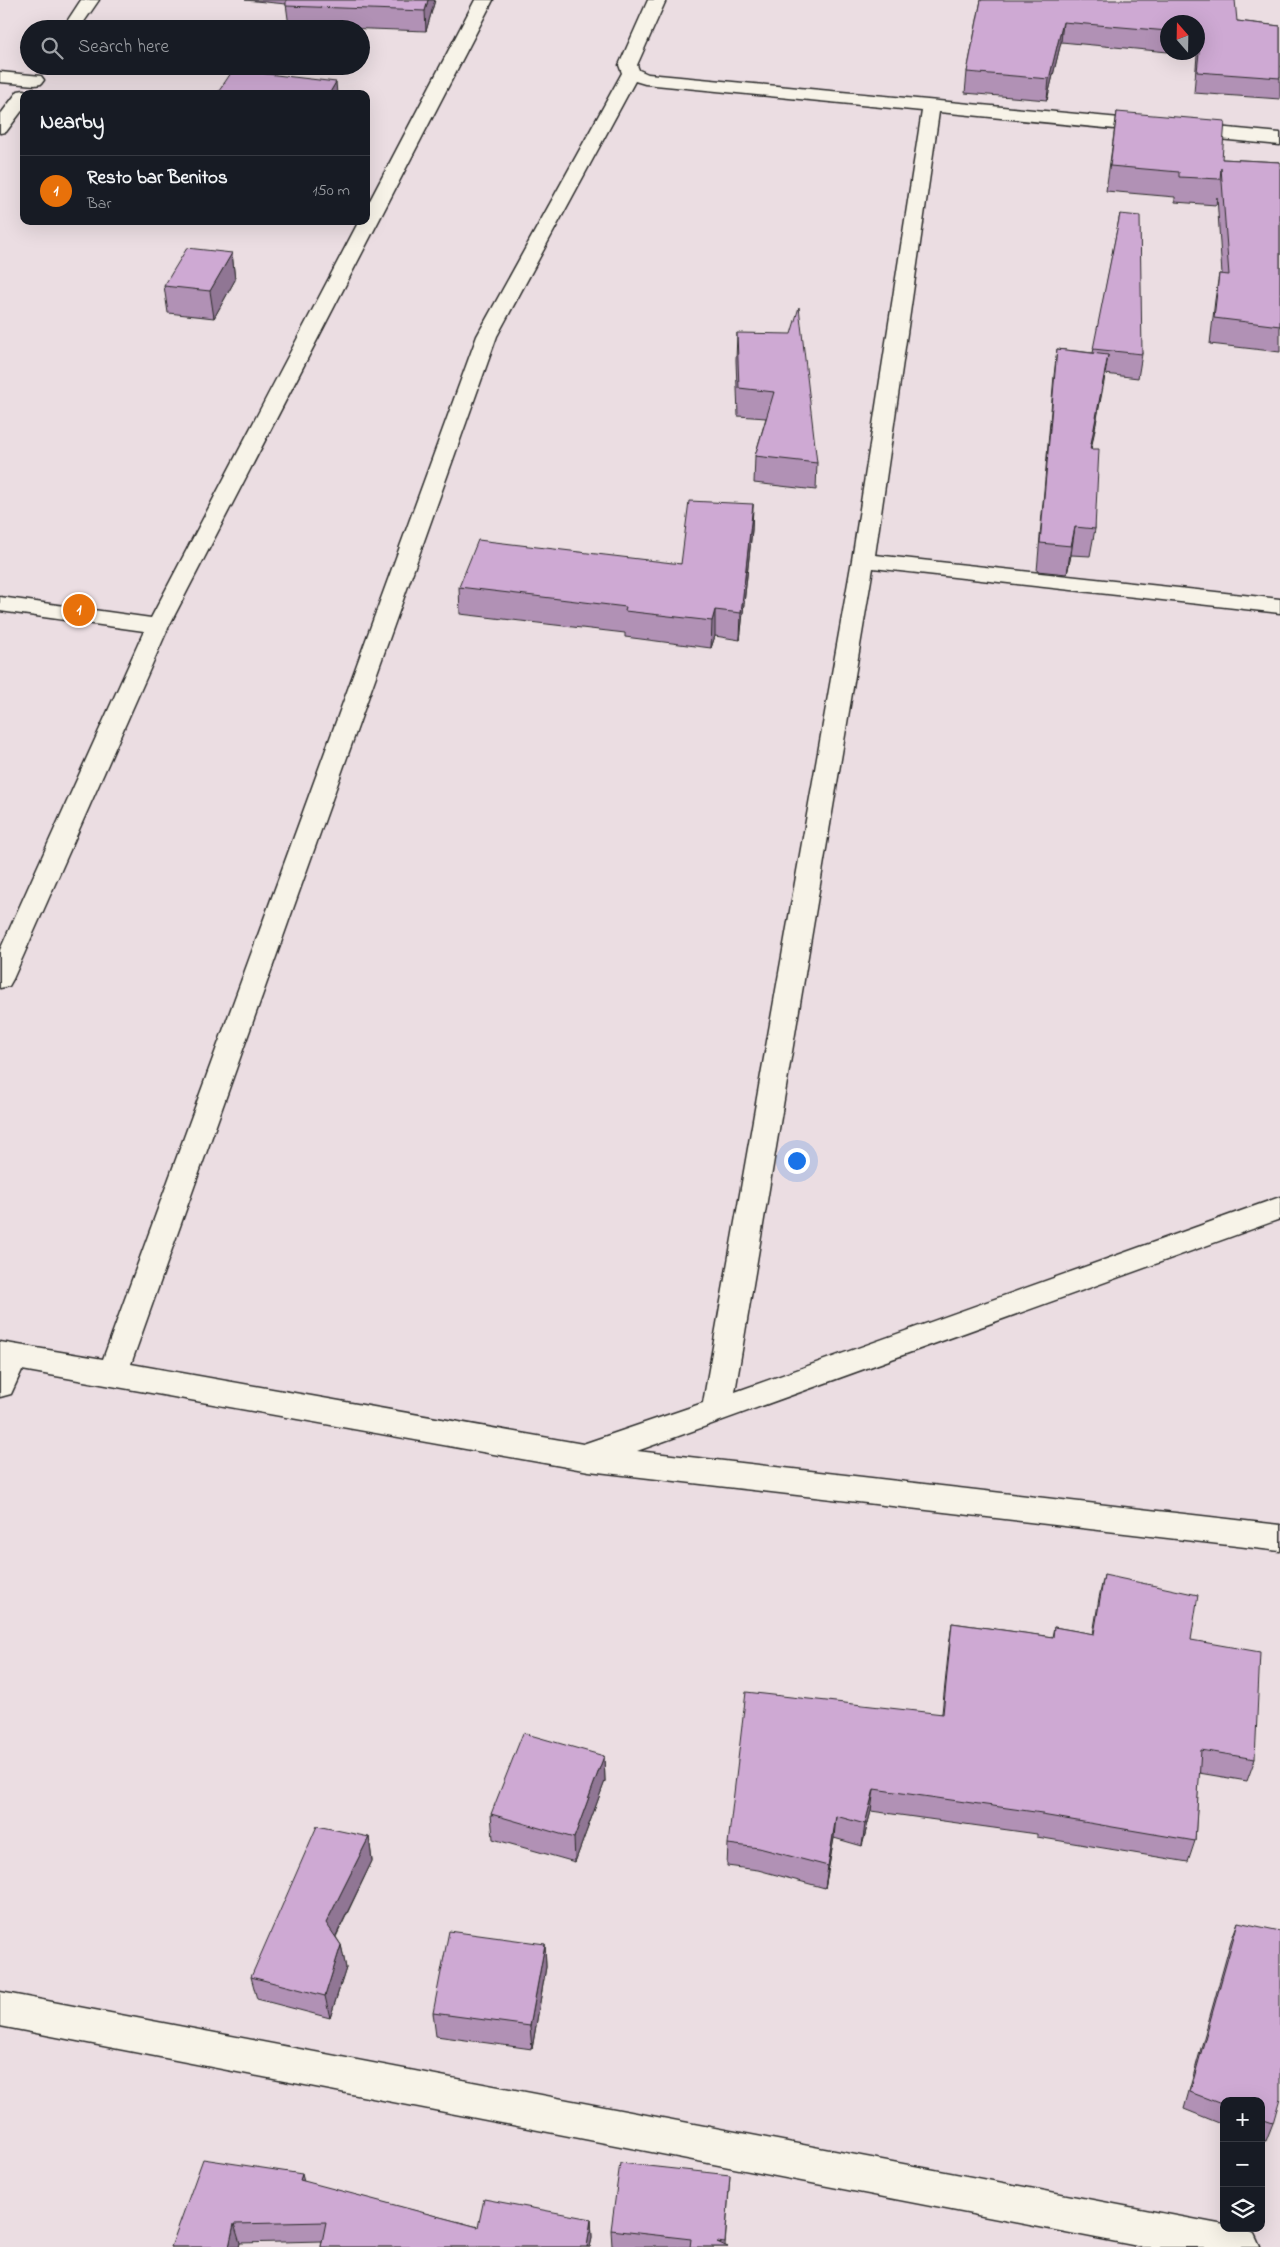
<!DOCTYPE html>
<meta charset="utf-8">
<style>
body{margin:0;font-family:"Indie Flower",sans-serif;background:#20242c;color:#f1f3f6}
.controls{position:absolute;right:15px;bottom:15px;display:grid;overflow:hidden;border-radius:10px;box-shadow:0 5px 20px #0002}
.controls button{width:45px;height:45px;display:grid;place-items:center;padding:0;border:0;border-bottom:1px solid #363941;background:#171b24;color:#f1f3f6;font:25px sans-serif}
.compass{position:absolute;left:1160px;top:15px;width:45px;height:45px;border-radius:50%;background:#171b24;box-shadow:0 5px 20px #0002;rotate:340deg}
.you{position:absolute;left:796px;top:1160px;width:18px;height:18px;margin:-12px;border:4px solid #fff;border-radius:50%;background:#1a73e8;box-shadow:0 0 0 8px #1a73e833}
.badge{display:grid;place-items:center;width:32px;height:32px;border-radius:50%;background:#d1495b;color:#fff;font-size:16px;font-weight:700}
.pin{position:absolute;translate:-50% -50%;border:2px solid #fff;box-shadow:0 1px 5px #0006}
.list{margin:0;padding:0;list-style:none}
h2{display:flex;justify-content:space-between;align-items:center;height:65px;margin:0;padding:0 20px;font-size:21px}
h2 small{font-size:16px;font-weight:400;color:#9ea1a6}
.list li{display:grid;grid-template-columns:32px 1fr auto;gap:15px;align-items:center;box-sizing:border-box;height:70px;padding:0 20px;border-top:1px solid #363941}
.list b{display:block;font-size:19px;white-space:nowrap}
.list p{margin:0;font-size:16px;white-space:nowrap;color:#9ea1a6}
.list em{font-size:16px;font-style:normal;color:#9ea1a6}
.icon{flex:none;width:28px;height:28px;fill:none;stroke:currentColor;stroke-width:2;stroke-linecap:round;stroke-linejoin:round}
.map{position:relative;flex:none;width:1280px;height:2247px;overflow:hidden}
.search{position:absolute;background:#171b24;box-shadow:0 5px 20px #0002;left:20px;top:20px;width:350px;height:55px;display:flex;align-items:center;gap:12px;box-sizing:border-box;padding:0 18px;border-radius:28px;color:#9ea1a6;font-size:19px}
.panel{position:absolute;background:#171b24;box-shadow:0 5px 20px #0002;left:20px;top:90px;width:350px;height:135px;border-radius:10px}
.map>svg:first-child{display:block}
</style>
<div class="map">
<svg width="1280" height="2247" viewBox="0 0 1280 2247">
<rect width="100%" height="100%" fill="#ebdde2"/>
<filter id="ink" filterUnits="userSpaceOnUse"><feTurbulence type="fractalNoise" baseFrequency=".02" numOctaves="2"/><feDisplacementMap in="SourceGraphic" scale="10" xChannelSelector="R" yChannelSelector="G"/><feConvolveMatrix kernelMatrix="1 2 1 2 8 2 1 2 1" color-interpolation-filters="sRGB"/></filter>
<g filter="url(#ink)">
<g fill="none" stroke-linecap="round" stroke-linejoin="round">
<!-- minor casing -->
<g stroke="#2b2b2b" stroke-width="3">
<g id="minor">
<path d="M81 0H99L79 29H62Z"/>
<path d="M475 0H493L169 626 13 979 9 986 0 988V950L144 631 0 611V597L151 618 359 221H366V208Z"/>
<path d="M648 0H666L637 65 639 70 648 74 1280 133V145L939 112 875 555 1280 599V613L873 568 735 1392 1280 1197V1219L637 1451 1280 1525V1551L589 1471 22 1370 11 1394 0 1397V1342L103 1359 477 336 622 73 619 65ZM635 81 645 84 922 111 852 560 703 1403 583 1444 131 1364 497 336Z"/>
<path d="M0 72 41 76 44 80 41 84 35 85 0 82Z"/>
<path d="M24 90 32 94H24V108L6 132 0 133V115L18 91Z"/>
<path d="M0 1992 1224 2225V2228H1242L1254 2234 1260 2247H1143L0 2026Z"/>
</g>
</g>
<!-- minor -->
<use href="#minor" fill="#f7f3e8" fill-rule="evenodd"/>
</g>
<!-- wall -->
<g fill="#b191b5" stroke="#2b2b2b">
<path d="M245 0H435L426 31 289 26 286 4Z"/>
<path d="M981 0 1237 21 1280 26V99L1194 93 1197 55 1172 52H1198V22H1168V52L1061 42 1047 100 965 93 967 72Z"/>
<path d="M1117 112 1222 159 1280 162V352L1210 344 1215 300 1219 274H1222L1217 197 1216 205 1175 202V197L1106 191Z"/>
<path d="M1120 214 1142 354 1138 378 1105 374 1091 449 1095 529 1090 556 1071 555 1067 574 1037 571 1054 376 1057 349 1093 353Z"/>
<path d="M232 253 235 280 214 318 168 313 164 286Z"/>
<path d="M737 333 817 463 816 490 754 483 755 456 766 418 738 416 736 360Z"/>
<path d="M753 504 752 530 740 640 715 636 711 648 625 637V633L460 614 459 587 681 564Z"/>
<path d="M1104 1575 1191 1640 1255 1759 1247 1781 1199 1773 1195 1841 1188 1862 1037 1837V1834L871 1811 862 1846 834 1838 825 1888 758 1870 727 1866 728 1844 942 1713 949 1646 952 1623 1052 1637 1054 1627 1093 1634 1099 1598Z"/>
<path d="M604 1756 605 1781 575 1862 493 1839 491 1814Z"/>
<path d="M369 1837 372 1861 336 1937 341 1945 346 1968 330 2018 257 1999 251 1977Z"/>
<path d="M1238 1922 1273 2123 1266 2141 1261 2139V2101H1224V2125L1184 2109 1231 1941Z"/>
<path d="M545 1944 546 1967 532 2049 436 2036 433 2013Z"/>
<path d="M730 2175 725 2246 728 2247H619L612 2246 611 2230Z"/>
<path d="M304 2182 478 2227 591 2219 592 2238 590 2247H321L322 2241 240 2243 239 2247H171Z"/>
</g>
<!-- shaded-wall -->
<g fill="#907694" stroke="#2b2b2b">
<path d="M428 0H435L426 31 425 11Z"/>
<path d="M1063 22 1061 42 1047 100 1049 79Z"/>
<path d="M336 82 337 94H329Z"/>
<path d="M232 253 235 280 214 318 210 291Z"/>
<path d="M1108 355 1104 382 1086 476 1090 449Z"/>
<path d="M753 504 752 530 740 640 741 613Z"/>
<path d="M1075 527 1071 555 1067 574 1071 546Z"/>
<path d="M715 610V636L711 648 712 621Z"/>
<path d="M604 1756 605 1781 575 1862 574 1838Z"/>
<path d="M874 1789 871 1811 862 1846 865 1824Z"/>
<path d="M836 1816 834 1838 825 1888 828 1866Z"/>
<path d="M369 1837 372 1861 331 1946 326 1923Z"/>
<path d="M545 1944 546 1967 532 2049 530 2026Z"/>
<path d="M341 1945 346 1968 330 2018 325 1996Z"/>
<path d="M302 2174 307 2194 300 2180Z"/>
<path d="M591 2219 592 2238 590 2247H587Z"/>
<path d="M234 2224 240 2243 239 2247H229Z"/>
</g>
<!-- building -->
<g fill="#cea9d3" stroke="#2b2b2b">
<path d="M286 0H428L425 11 286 6Z"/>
<path d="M981 0H1235L1237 21 1280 26V78L1197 72 1201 34H1198V22H1168V31L1063 22 1049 79 967 72Z"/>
<path d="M233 70 336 82 329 94H217Z"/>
<path d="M1117 112 1225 121 1222 159 1280 162V326L1214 318 1219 274 1229 275 1221 168 1220 179 1179 177V172L1110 166Z"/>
<path d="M1120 214 1140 216 1142 354 1093 349Z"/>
<path d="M187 248 232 253 210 291 164 286Z"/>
<path d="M799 307 817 463 755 456 774 392 739 388 737 333 791 334Z"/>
<path d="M1057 349 1108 355 1090 449H1099L1095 529 1075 527 1071 546 1040 543Z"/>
<path d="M689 501 753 504 741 613 715 610 712 621 625 611 626 607 459 587 478 540 681 564Z"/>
<path d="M1104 1575 1198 1595 1191 1640 1260 1652 1255 1759 1201 1750 1195 1841 1042 1815V1813L874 1789 865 1824 836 1816 828 1866 759 1848 728 1844 746 1692 943 1714 952 1623 1053 1637 1054 1627 1094 1634Z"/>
<path d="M523 1733 604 1756 574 1838 491 1814Z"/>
<path d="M317 1826 369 1837 326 1923 341 1945 325 1996 251 1977Z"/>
<path d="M1238 1922 1280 1931V2098L1273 2123 1261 2119V2101H1224V2105L1190 2092Z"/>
<path d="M449 1931 545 1944 530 2026 433 2013Z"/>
<path d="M203 2159 302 2174 300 2180 478 2227 484 2199 591 2219 587 2247H321L326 2222 234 2224 229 2247H171Z"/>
<path d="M620 2163 730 2175 725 2243 717 2242 728 2247H690L691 2239 611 2230Z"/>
</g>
</g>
</svg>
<div class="controls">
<button>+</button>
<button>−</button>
<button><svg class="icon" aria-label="layers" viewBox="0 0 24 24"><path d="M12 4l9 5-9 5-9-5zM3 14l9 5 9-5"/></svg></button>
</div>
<svg class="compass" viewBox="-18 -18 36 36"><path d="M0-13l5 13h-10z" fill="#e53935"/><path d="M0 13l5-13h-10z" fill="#9ea1a6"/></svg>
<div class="you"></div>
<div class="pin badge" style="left:79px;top:610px;background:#e8710a">1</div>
<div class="search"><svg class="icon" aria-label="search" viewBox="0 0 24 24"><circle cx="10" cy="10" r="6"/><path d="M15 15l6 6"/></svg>Search here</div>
<section class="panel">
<h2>Nearby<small></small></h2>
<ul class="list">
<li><span class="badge" style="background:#e8710a">1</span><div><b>Resto bar Benitos</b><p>Bar</p></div><em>150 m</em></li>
</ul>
</section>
</div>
